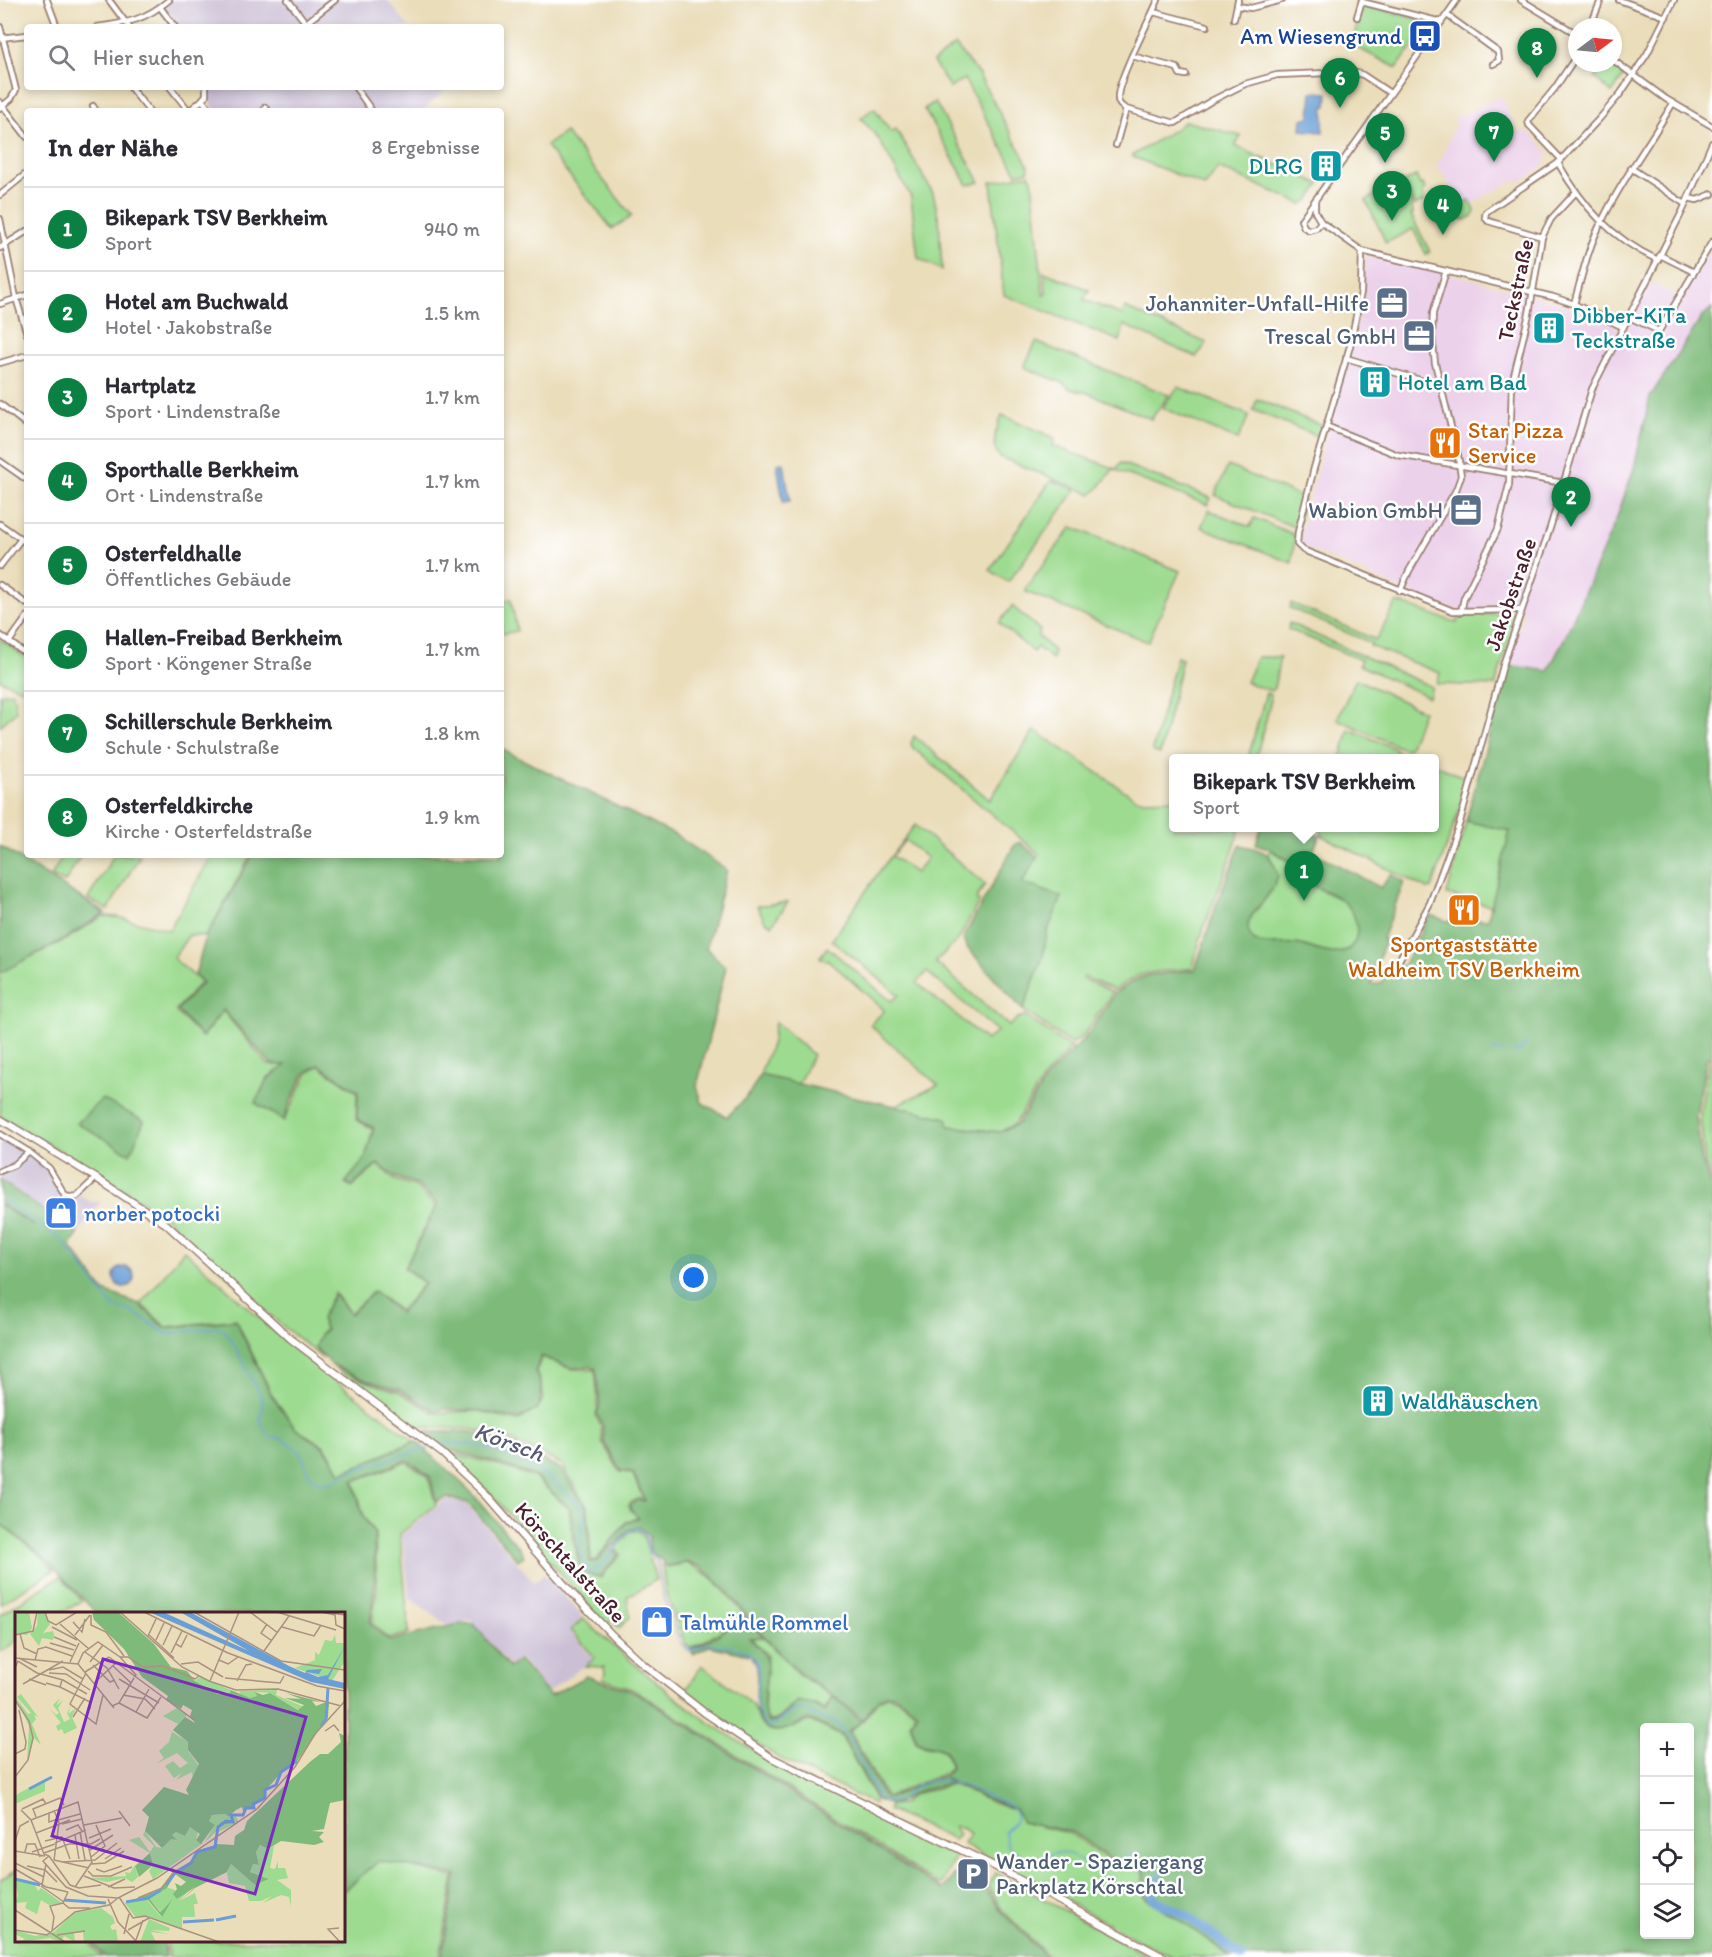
<!DOCTYPE html>
<html lang="de">
<meta charset="utf-8">
<style>
body{margin:0;font-family:Itim,sans-serif;background:#f7f7f7;color:#2b2b33}
.controls{position:absolute;right:18px;bottom:18px;display:grid;overflow:hidden;border-radius:6px;box-shadow:0 3px 9px #0003}
.controls button{width:54px;height:54px;display:grid;place-items:center;padding:0;border:0;border-bottom:2px solid #e1e1e2;background:#fff;color:#2b2b33;font:30px sans-serif}
.compass{position:absolute;left:1568px;top:18px;width:54px;height:54px;border-radius:50%;background:#fff;box-shadow:0 3px 9px #0003;rotate:74deg}
.you{position:absolute;left:694px;top:1278px;width:21px;height:21px;margin:-15px;border:4px solid #fff;border-radius:50%;background:#1a73e8;box-shadow:0 0 0 9px #1a73e833}
.badge{display:grid;place-items:center;width:39px;height:39px;border-radius:50%;background:#0b8043;color:#fff;font-size:20px;font-weight:700}
.pin{position:absolute;translate:-50% -50px;filter:drop-shadow(0 2px 3px #0008)}
.pin::after{content:'';position:absolute;top:32px;width:21px;height:18px;background:inherit;clip-path:polygon(0 0,100% 0,50% 100%)}
.popup{position:absolute;left:1169px;top:754px;width:270px;height:78px;box-sizing:border-box;display:grid;place-content:center;border-radius:6px;background:#fff;filter:drop-shadow(0 2px 4px #0005);font-size:20px;white-space:nowrap;color:#7c7c81}
.popup b{font-size:22px;color:#2b2b33}
.popup::after{content:'';position:absolute;left:50%;top:100%;margin-left:-12px;border:12px solid transparent;border-top-color:#fff}
.list{margin:0;padding:0;list-style:none}
h2{display:flex;justify-content:space-between;align-items:center;height:78px;margin:0;padding:0 24px;font-size:26px}
h2 small{font-size:20px;font-weight:400;color:#7c7c81}
.list li{display:grid;grid-template-columns:39px 1fr auto;gap:18px;align-items:center;box-sizing:border-box;height:84px;padding:0 24px;border-top:2px solid #e1e1e2}
.list b{display:block;font-size:22px;white-space:nowrap}
.list p{margin:0;font-size:20px;white-space:nowrap;color:#7c7c81}
.list em{font-size:20px;font-style:normal;color:#7c7c81}
.icon{flex:none;width:33px;height:33px;fill:none;stroke:currentColor;stroke-width:2;stroke-linecap:round;stroke-linejoin:round}
.map{position:relative;flex:none;width:1712px;height:1957px;overflow:hidden}
.search{position:absolute;background:#fff;box-shadow:0 3px 9px #0003;left:24px;top:24px;width:480px;height:66px;display:flex;align-items:center;gap:15px;box-sizing:border-box;padding:0 21px;border-radius:6px;color:#7c7c81;font-size:22px}
.panel{position:absolute;background:#fff;box-shadow:0 3px 9px #0003;left:24px;top:108px;width:480px;height:750px;border-radius:6px}
.map>svg:first-child{display:block}
</style>
<div class="map">
<svg width="1712" height="1957" viewBox="0 0 1712 1957">
<rect width="100%" height="100%" fill="#fff"/>
<filter id="ink" filterUnits="userSpaceOnUse"><feTurbulence type="fractalNoise" baseFrequency=".0167" numOctaves="2"/><feDisplacementMap in="SourceGraphic" scale="12" xChannelSelector="R" yChannelSelector="G"/><feConvolveMatrix kernelMatrix="1 2 1 2 8 2 1 2 1" color-interpolation-filters="sRGB"/></filter>
<filter id="wash" filterUnits="userSpaceOnUse"><feTurbulence type="fractalNoise" baseFrequency=".008" numOctaves="4" result="noise"/><feDisplacementMap in="SourceGraphic" scale="24" xChannelSelector="R" yChannelSelector="G"/><feGaussianBlur stdDeviation="1.35" result="paint"/><feColorMatrix in="noise" values="0 0 0 0 0 0 0 0 0 0 0 0 0 0 0 0 0 1.4 0 .05"/><feComposite in="paint" operator="in"/></filter>
<g filter="url(#wash)">
<rect width="100%" height="100%" fill="#eaddba"/>
<!-- built -->
<g fill="#ecd1ea">
<path d="M1501 96 1516 129 1502 136V138L1511 135H1513L1520 131 1526 133 1529 131 1550 155 1544 159 1546 162 1541 166 1542 167 1521 182 1518 179 1500 188 1485 195 1472 205 1469 200 1448 210 1444 201 1454 196 1444 173 1438 170V162L1441 159 1456 123 1454 119Z"/>
<path d="M1712 247V308L1702 317 1650 397 1634 468 1616 520 1567 633 1547 671 1508 665 1525 610 1517 608 1473 610 1449 608 1407 592 1301 545V532L1321 454 1350 354 1362 302 1365 256 1439 271 1560 303 1616 325 1617 328 1625 332 1651 283 1682 298Z"/>
</g>
<!-- industrial -->
<g fill="#cbbfd5">
<path d="M166 0H387L409 27H180L162 3Z"/>
<path d="M209 87H449L422 111H217L209 101Z"/>
<path d="M0 1135 49 1168 65 1195 82 1197 92 1202 101 1201 78 1234 0 1179Z"/>
<path d="M446 1499 466 1504 534 1582 544 1574 583 1617 569 1630 593 1659 548 1692 520 1658 510 1666 471 1620 447 1625 410 1598 402 1535Z"/>
</g>
<!-- green -->
<g fill="#9ddb90" stroke="#747d5e" stroke-width="1.5" fill-rule="evenodd">
<path d="M1364 5 1430 22 1397 68 1352 45 1361 8Z"/>
<path d="M955 45 979 75 1029 167 1028 171 1017 174 964 79 950 88 933 62Z"/>
<path d="M1606 63H1611L1624 75 1612 93 1595 78Z"/>
<path d="M935 102 980 182 968 185 924 109Z"/>
<path d="M874 108 891 132 896 129 933 193 939 220 942 270 918 258 911 197 878 138 861 118Z"/>
<path d="M1185 121 1241 136 1235 146 1320 184 1309 200 1302 204 1218 168 1205 186 1133 157V155L1174 130Z"/>
<path d="M565 132 632 216 612 229 546 146Z"/>
<path d="M1029 174 1032 179 1043 294 1046 293 1044 272 1089 290 1084 300 1122 315 1125 308 1207 343 1196 357 1124 325 1120 341 1004 295 991 182Z"/>
<path d="M1416 176 1420 185 1423 184 1425 189 1423 191 1424 201 1415 205 1411 198 1413 214 1411 215 1430 252 1426 254 1413 229 1386 243 1366 200 1397 185 1400 186 1411 197 1404 182Z"/>
<path d="M1470 200 1475 211 1473 216 1466 220 1459 218 1452 208Z"/>
<path d="M1036 342 1169 395 1151 419 1088 393 1070 389 1063 383 1024 367Z"/>
<path d="M1178 387 1249 415 1238 440 1162 408Z"/>
<path d="M1257 399 1323 426 1320 437 1253 410Z"/>
<path d="M1002 415 1055 438 1053 446 1114 468 1097 490 1091 494 1000 457C989 446 997 427 1002 415Z"/>
<path d="M1121 463 1211 498 1208 505 1115 470Z"/>
<path d="M1228 466 1304 498 1297 528 1215 495Z"/>
<path d="M1051 480 1076 490 1008 582 990 570Z"/>
<path d="M1209 510 1250 527 1254 518 1295 535 1292 563 1201 527Z"/>
<path d="M1072 527 1180 571 1148 642 1026 592V588Z"/>
<path d="M511 599 517 631 501 634V604L505 600Z"/>
<path d="M1397 602 1457 623 1460 615 1514 613 1517 616 1495 686 1437 684 1440 673 1370 646 1371 643 1290 608 1291 603 1376 640Z"/>
<path d="M1012 606 1040 630 1038 636 1054 651 1052 659 1037 647 1033 652 999 623Z"/>
<path d="M1289 623 1432 687 1429 697 1359 665 1361 660 1288 629Z"/>
<path d="M0 639 27 659V683L22 689 0 680Z"/>
<path d="M1177 657 1182 659 1160 754 1152 751Z"/>
<path d="M1257 657H1280L1274 688 1271 691 1246 682Z"/>
<path d="M1356 679 1423 711 1409 748 1404 749 1337 719Z"/>
<path d="M13 692 16 711 0 726V694Z"/>
<path d="M1266 693 1270 695 1271 700 1256 758H1248Z"/>
<path d="M1349 729 1394 748 1398 753 1406 754 1418 758H1341Z"/>
<path d="M1034 730 1135 798 1145 800 1173 799 1174 828H1240C1228 875 1201 922 1193 968 1160 973 1143 967 1115 990L1084 977 1083 979 1113 992 1082 1037 1071 1044 1023 1010 1043 956 1047 932 1062 897 1022 883 1039 854 913 748 911 744 914 736 990 800Z"/>
<path d="M1435 765 1469 779 1460 808 1432 888 1427 889 1321 835 1323 828H1434Z"/>
<path d="M1466 821 1510 831 1492 906 1447 895Z"/>
<path d="M915 825 985 884 976 899 979 902 958 940 935 962 1009 1026 1018 1018 1025 1016 1071 1048 1045 1076 1015 1124 1000 1132 949 1126 946 1118 895 1106 938 1085 870 1025 884 1011 883 1009 828 960H824L820 957 827 947 891 1001 899 995 832 940 879 872ZM905 840 927 858 916 873 892 856ZM927 972 997 1031V1032L986 1040 917 983Z"/>
<path d="M1271 850C1279 856 1291 861 1298 868 1302 872 1305 878 1309 882 1329 900 1356 894 1357 931 1357 941 1351 949 1342 952 1328 956 1310 946 1297 944 1285 942 1272 946 1260 943 1256 942 1252 939 1250 935 1238 913 1284 897 1275 866 1273 862 1270 857 1268 853Z"/>
<path d="M63 855H81L65 882 51 876Z"/>
<path d="M114 855H140L108 910 88 899Z"/>
<path d="M212 855H251L206 936 189 935 173 958 201 982 175 1011 202 1037 223 1011 268 1065H287L268 1077 255 1103 284 1121 307 1074 319 1066 357 1092 356 1120 373 1129 365 1159 345 1183 352 1187 378 1165 395 1180 415 1186 436 1206 404 1268 424 1283 400 1311 374 1291 350 1313 334 1292 321 1319 325 1329 314 1347 323 1359 265 1311 164 1216 95 1171 0 1116V972L67 939 103 916 117 917 169 930Z"/>
<path d="M788 902 772 925 765 921 757 906Z"/>
<path d="M775 1022 813 1055 798 1084 760 1075 772 1042Z"/>
<path d="M1710 1057H1712V1184L1705 1163 1700 1114Z"/>
<path d="M184 1250 296 1351 415 1441 341 1473 325 1446 296 1429 272 1395 236 1319 166 1327 141 1304Z"/>
<path d="M542 1357 571 1369 595 1370 598 1405 596 1415 601 1427 602 1442 620 1472 632 1473 644 1501 638 1498 629 1504 630 1510 639 1517 626 1522 597 1559 591 1561 588 1508 575 1488 563 1465 510 1439 472 1429 419 1427 409 1423 331 1365 364 1381 400 1392 434 1413 479 1411 517 1421C543 1408 550 1400 536 1372Z"/>
<path d="M449 1454 488 1462 534 1477 569 1509 573 1540 581 1573 601 1578 621 1554 615 1549 630 1532 638 1530 644 1537 656 1580 627 1597 630 1617 619 1628 612 1620 606 1625 490 1493Z"/>
<path d="M406 1462 428 1476 436 1505 400 1534 409 1633 389 1639 372 1623 377 1587 375 1533 364 1517 354 1481Z"/>
<path d="M0 1524 39 1555 54 1570 0 1604Z"/>
<path d="M686 1563C712 1572 728 1595 745 1616L710 1638 690 1648 685 1643 666 1594 662 1564 668 1567Z"/>
<path d="M61 1576 82 1601 61 1613 16 1614V1641L0 1652V1615Z"/>
<path d="M583 1619C622 1653 661 1688 703 1718 783 1773 870 1813 957 1854L940 1886 637 1691 603 1679 605 1673 604 1667 585 1666 595 1658 571 1630Z"/>
<path d="M763 1637 798 1674 833 1697 824 1710 814 1704 797 1701 776 1720 769 1721 764 1713 767 1655 751 1638Z"/>
<path d="M702 1665 753 1705 760 1723 770 1731H781L810 1721 841 1736 875 1798 874 1804 779 1758 683 1694Z"/>
<path d="M888 1696 899 1700 915 1712 910 1723 916 1742C932 1752 947 1740 950 1768L945 1773 886 1797 850 1731 863 1721 878 1700Z"/>
<path d="M952 1784 995 1804 1015 1809 1022 1822 1071 1834 1114 1864 1143 1869V1896L1199 1933 1230 1957H1173L1140 1941 963 1844 970 1834 962 1827 954 1826 959 1835 954 1840 888 1810 890 1805 902 1804 914 1794Z"/>
<path d="M379 1860 454 1877 440 1957H169L167 1941 344 1940V1891Z"/>
<path d="M16 1870V1940L88 1941 102 1957H0V1880Z"/>
<path d="M996 1873 1144 1954 1142 1957H1049L1003 1911 988 1887Z"/>
</g>
<!-- forest -->
<g fill="#7ebb7a" stroke="#646d52" stroke-width="1.5" fill-rule="evenodd">
<path d="M1712 308V1057H1707L1696 1115 1702 1161 1712 1191V1957H1232L1144 1895 1145 1868 1116 1863 1072 1832 1022 1822 1015 1809 986 1799 944 1778 951 1783C939 1786 924 1788 913 1794 897 1802 897 1809 877 1800L842 1735 809 1719C801 1723 792 1728 783 1730 747 1737 758 1687 757 1668 756 1663 754 1660 751 1655L709 1646 693 1654 691 1649 710 1640 745 1616 763 1637 749 1638C754 1643 763 1650 765 1656 772 1678 757 1701 768 1722L777 1721 798 1702 814 1705 825 1712 833 1697 862 1721 848 1731 885 1799 946 1775 951 1768C949 1741 934 1751 917 1741L911 1724 917 1712C888 1687 884 1689 863 1719L834 1696 799 1673 770 1643 725 1589 701 1567 686 1562 668 1566 650 1551 649 1536 639 1527 629 1530 612 1547 608 1545 627 1522 639 1518 631 1510 630 1505 638 1500 645 1501 633 1472 621 1471 604 1442 603 1426 597 1414 600 1405 596 1369 591 1367 571 1368 541 1356 535 1372C543 1387 543 1395 537 1410L517 1419 481 1411 445 1409 435 1411 401 1390 366 1380 343 1370 330 1363 315 1347 321 1333 326 1330 321 1319 334 1294 350 1314 374 1292 400 1313 425 1283 405 1267 438 1204 416 1184 395 1177 378 1164 352 1186 346 1182 365 1159 374 1128 357 1119 358 1091 319 1065 305 1073 289 1105 284 1120 255 1103 269 1078 286 1065 271 1064 223 1010 202 1037 177 1010 203 982 195 975 206 937 253 855H501V749L675 835 727 870 706 948 726 967 697 1086 702 1103 727 1117 750 1093 760 1075 947 1118 949 1126 1000 1132 1018 1124 1047 1077 1085 1038 1116 992 1133 981 1149 975 1195 970 1217 903 1240 845C1263 850 1270 851 1278 875 1274 897 1246 912 1248 929 1249 935 1253 941 1259 943 1270 946 1284 943 1296 944 1308 946 1323 954 1336 953 1363 951 1361 919 1346 904 1337 894 1325 892 1314 886 1307 881 1304 875 1299 869 1291 860 1267 846 1256 844L1261 828H1303L1319 836 1313 852 1381 888 1391 874 1404 882 1382 939 1385 940 1371 985 1381 983 1394 966H1403L1430 915 1447 921 1488 919 1510 831 1466 821 1508 665 1548 671 1567 633 1616 520 1634 468 1650 397 1702 317ZM1644 1728H1690V1934H1644Z"/>
<path d="M1020 842 1037 857 1022 883 1062 897 1047 932 1043 956 1023 1010 966 946 963 938 1015 844Z"/>
<path d="M0 846 105 913 66 938 2 972 0 971Z"/>
<path d="M102 1099 144 1121 130 1154 77 1123Z"/>
<path d="M0 1180 78 1235 70 1246 104 1291 139 1304 165 1328 235 1320 272 1396 296 1429 324 1447 341 1473 416 1441 470 1491 521 1550 524 1556 518 1560 468 1503 446 1497 436 1502 430 1476 407 1460 353 1481 363 1517 374 1533 375 1583 370 1624 389 1641 458 1624H474L509 1668 519 1660 550 1696 586 1676 637 1693 942 1890 955 1874 984 1886 1002 1912 1046 1957H442L456 1875 379 1861 344 1890V1614L96 1613 48 1561 0 1523V1205L34 1226 0 1203Z"/>
<path d="M425 1432H471L508 1442 563 1470 573 1489 587 1508 590 1562 597 1561 608 1547 619 1554 600 1577 581 1573 570 1509 536 1477 491 1461 448 1450Z"/>
<path d="M91 1941H164L166 1957H105Z"/>
</g>
<!-- water -->
<g fill="#699fd6" stroke="#5a5f80" stroke-width="1.5">
<path d="M1312 92 1328 93 1327 106H1324L1323 132 1301 130 1302 119 1310 117Z"/>
<path d="M784 463 790 501 783 502 777 464Z"/>
<circle cx="124" cy="1277" r="10"/>
</g>
<g fill="none" stroke-linecap="round" stroke-linejoin="round">
<!-- stream -->
<g stroke="#699fd6" stroke-width="1.5">
<path d="M1492 1050 1494 1051"/>
<path d="M1495 1050 1504 1052"/>
<path d="M1511 1052 1521 1051 1526 1043"/>
<path d="M0 1198 61 1239 114 1308 131 1311 167 1334 219 1327 228 1334 261 1397 263 1407 260 1420 269 1436 283 1439 300 1452 310 1476 318 1482 330 1483 353 1470 431 1447"/>
<path d="M435 1446C478 1435 536 1464 567 1493 572 1498 580 1503 583 1510 586 1517 582 1525 581 1532 578 1546 581 1561 590 1572 611 1566 615 1536 638 1528L646 1536 649 1552 657 1560 663 1596 680 1642 689 1651C709 1642 708 1644 729 1647 787 1655 735 1700 769 1727 778 1725 780 1718 788 1714 803 1705 804 1710 818 1717 824 1720 830 1720 836 1722L850 1740 878 1797 883 1802 900 1801C934 1760 972 1792 1011 1806L1016 1815 1015 1821 1005 1832 1008 1847 1030 1861 1054 1853 1070 1854 1083 1863 1102 1864 1134 1855 1156 1863 1161 1872 1158 1880"/>
</g>
<!-- river -->
<path stroke="#699fd6" stroke-width="9" d="M1158 1880 1152 1893 1153 1897 1157 1901 1187 1916 1242 1957"/>
</g>
</g>
<g filter="url(#ink)">
<g fill="none" stroke-linecap="round" stroke-linejoin="round">
<!-- street casing -->
<g stroke="#9a7e72" stroke-width="8">
<g id="street">
<path d="M47 0 57 27"/>
<path d="M109 0 129 27"/>
<path d="M288 0 309 27"/>
<path d="M1158 0C1150 20 1117 80 1118 98 1118 104 1121 106 1126 109L1175 123 1211 101 1245 84 1277 75 1353 72 1363 75 1390 93"/>
<path d="M1521 0 1577 34"/>
<path d="M1619 0 1666 17"/>
<path d="M1362 2 1441 22"/>
<path d="M1237 6 1251 8 1282 0"/>
<path d="M160 7 175 27"/>
<path d="M1153 12 1207 26"/>
<path d="M1447 15 1498 52 1499 61 1493 64"/>
<path d="M1357 17 1362 0"/>
<path d="M1234 19 1238 0"/>
<path d="M306 23 335 0"/>
<path d="M0 27 16 90 11 99 0 108"/>
<path d="M97 27C128 23 145 20 169 0"/>
<path d="M1590 27 1601 0"/>
<path d="M0 38 27 35"/>
<path d="M1132 56 1177 68 1180 74 1186 75"/>
<path d="M1613 60 1666 99 1712 126"/>
<path d="M130 87 149 111"/>
<path d="M170 87 189 111 202 100"/>
<path d="M206 87V95L202 100 211 111"/>
<path d="M355 87 372 111"/>
<path d="M0 102 27 137"/>
<path d="M93 106 96 111"/>
<path d="M265 107 268 111"/>
<path d="M1116 145 1126 109"/>
<path d="M1561 159 1529 125 1528 121 1555 88 1577 55"/>
<path d="M1558 163C1583 207 1611 238 1658 260"/>
<path d="M1631 168 1685 204"/>
<path d="M0 195 27 173"/>
<path d="M1688 198 1697 200 1712 194"/>
<path d="M1315 201V212L1321 222 1362 251 1553 297 1574 304 1623 327"/>
<path d="M0 219 16 298 27 334"/>
<path d="M1321 222 1316 228 1309 230 1304 227 1301 220 1457 0"/>
<path d="M1542 237 1488 221 1485 217 1486 212 1558 163 1600 118 1621 93 1647 54 1674 0"/>
<path d="M0 248 27 231"/>
<path d="M1362 251 1361 292 1350 346 1314 468 1298 532 1297 544 1303 550 1453 611 1521 610"/>
<path d="M1660 255 1694 272"/>
<path d="M0 304 27 295"/>
<path d="M1574 304C1582 276 1588 247 1602 221 1622 179 1650 143 1673 103"/>
<path d="M1629 317 1659 331 1712 242"/>
<path d="M1346 358 1433 384 1440 383"/>
<path d="M0 363 27 355"/>
<path d="M0 404 27 425"/>
<path d="M1326 426 1398 455 1564 483"/>
<path d="M0 461 27 480"/>
<path d="M0 524 27 543"/>
<path d="M0 566 21 539"/>
<path d="M0 585 27 604"/>
<path d="M1400 591 1409 571 1456 490 1461 476 1458 455 1435 363 1432 336 1433 313 1446 271"/>
<path d="M1461 612 1464 598 1498 529 1509 485 1512 383 1529 314 1542 237 1551 219 1576 192"/>
<path d="M0 635 27 655"/>
<path d="M9 642 27 617"/>
<path d="M1398 962 1430 903 1460 822 1504 662 1550 528 1592 389 1683 210 1712 143"/>
<path d="M0 1134 29 1152 49 1168 65 1195 73 1197 77 1196 96 1178"/>
<path d="M0 1171 14 1165 29 1152"/>
</g>
</g>
<!-- secondary casing -->
<g stroke="#9a7e72" stroke-width="9">
<path id="secondary" d="M0 1119 96 1178 166 1224 291 1339 443 1454 486 1495 570 1591 612 1635 644 1665 705 1713 772 1758 996 1867 1163 1957"/>
</g>
<!-- street -->
<use href="#street" stroke="#fff" stroke-width="4.5"/>
<!-- secondary -->
<use href="#secondary" stroke="#fff" stroke-width="6"/>
</g>
</g>
<!-- icons -->
<defs>
<g id="bus-square" transform="scale(1.725)"><rect x="-9" y="-9" width="18" height="18" rx="4" fill="#1a4fb4" stroke="#fff"/><path d="M-5-6H5V4H4V6H2V4H-2V6H-4V4H-5ZM-3.5-4V0h7V-4ZM-3.5 1.2v1.5H-2V1.2ZM2 1.2v1.5H3.5V1.2Z" fill="#fff"/></g>
<g id="building-square" transform="scale(1.725)"><rect x="-9" y="-9" width="18" height="18" rx="4" fill="#0f9aa8" stroke="#fff"/><path d="M-4-6H4V6H1V3H-1V6H-4ZM-2.5-4.3h1.7v1.8h-1.7ZM.8-4.3h1.7v1.8H.8ZM-2.5-1h1.7V.8h-1.7ZM.8-1h1.7V.8H.8Z" fill="#fff"/></g>
<g id="office-square" transform="scale(1.725)"><rect x="-9" y="-9" width="18" height="18" rx="4" fill="#5c6f8a" stroke="#fff"/><path d="M-6-3h4V-5.5h4V-3h4V5H-6ZM-1-4.5V-3h2v-1.5ZM-6 0V1H6V0Z" fill="#fff"/></g>
<g id="restaurant-square" transform="scale(1.725)"><rect x="-9" y="-9" width="18" height="18" rx="4" fill="#e8710a" stroke="#fff"/><path d="M-5-6h1v4h1v-4h1v4h1v-4h1v5L-1.5 .5V6h-2V.5L-5-1ZM5-6V6H3V1.5H1.5Q1.5-4 5-6Z" fill="#fff"/></g>
<g id="shop-square" transform="scale(1.725)"><rect x="-9" y="-9" width="18" height="18" rx="4" fill="#3f7fe0" stroke="#fff"/><path d="M-5-2.5h2.3a2.7 3.5 0 0 1 5.4 0H5L5.5 6h-11ZM-1.5-2.5h3a1.5 2.3 0 0 0-3 0Z" fill="#fff"/></g>
<g id="parking-square" transform="scale(1.725)"><rect x="-9" y="-9" width="18" height="18" rx="4" fill="#5c6f8a" stroke="#fff"/><path d="M-3.5-5.5H1a3.5 3.5 0 0 1 0 7H-1V5.5H-3.5ZM-1-3.4V-.6H.8a1.4 1.4 0 0 0 0-2.8Z" fill="#fff"/></g>
</defs>
<g fill-rule="evenodd">
<use href="#bus-square" x="1425" y="36"/>
<use href="#building-square" x="1326" y="166"/>
<use href="#office-square" x="1392" y="303"/>
<use href="#building-square" x="1549" y="328"/>
<use href="#office-square" x="1419" y="336"/>
<use href="#building-square" x="1375" y="382"/>
<use href="#restaurant-square" x="1445" y="443"/>
<use href="#office-square" x="1466" y="510"/>
<use href="#restaurant-square" x="1464" y="910"/>
<use href="#shop-square" x="61" y="1213"/>
<use href="#building-square" x="1378" y="1401"/>
<use href="#shop-square" x="657" y="1622"/>
<use href="#parking-square" x="973" y="1874"/>
</g>
<g text-anchor="middle" stroke-width="5" stroke-linejoin="round" paint-order="stroke">
<!-- transit labels -->
<g font-size="22" fill="#164399" stroke="#fff" text-anchor="end">
<text x="1402" y="44">Am Wiesengrund</text>
</g>
<!-- culture labels -->
<g font-size="22" fill="#0d838f" stroke="#fff" text-anchor="start">
<text x="1303" y="174" text-anchor="end">DLRG</text>
<text x="1572" y="323">Dibber-KiTa<tspan x="1572" dy="25">Teckstraße</tspan></text>
<text x="1398" y="390">Hotel am Bad</text>
<text x="1401" y="1409">Waldhäuschen</text>
</g>
<!-- street labels -->
<g font-size="22" fill="#4a1f2b" stroke="#fff">
<text transform="translate(1515 290) rotate(-78)" y="8">Teckstraße</text>
<text transform="translate(1510 594) rotate(-71)" y="8">Jakobstraße</text>
<text transform="translate(571 1562) rotate(48)" y="8">Körschtalstraße</text>
</g>
<!-- service labels -->
<g font-size="22" fill="#4e5e75" stroke="#fff" text-anchor="end">
<text x="1369" y="311">Johanniter-Unfall-Hilfe</text>
<text x="1396" y="344">Trescal GmbH</text>
<text x="1443" y="518">Wabion GmbH</text>
<text x="996" y="1869" text-anchor="start">Wander - Spaziergang<tspan x="996" dy="25">Parkplatz Körschtal</tspan></text>
</g>
<!-- food labels -->
<g font-size="22" fill="#c56008" stroke="#fff" text-anchor="start">
<text x="1468" y="438">Star Pizza<tspan x="1468" dy="25">Service</tspan></text>
<text x="1464" y="952" text-anchor="middle">Sportgaststätte<tspan x="1464" dy="25">Waldheim TSV Berkheim</tspan></text>
</g>
<!-- shop labels -->
<g font-size="22" fill="#366cbe" stroke="#fff" text-anchor="start">
<text x="84" y="1221">norber potocki</text>
<text x="680" y="1630">Talmühle Rommel</text>
</g>
<!-- water labels -->
<g font-size="24" font-style="italic" fill="#585978" stroke="#fff">
<text transform="translate(509 1442) rotate(20)" y="8">Körsch</text>
</g>
</g>
<!-- overview -->
<g transform="translate(15 1612)">
<rect width="330" height="330" fill="#eaddba"/>
<path d="M5 0H14L17 16 12 23 0 22V3ZM23 0H29L35 12 28 21 38 19 39 23 38 28 27 26 24 34 15 22 22 14ZM320 23 321 31H330V49L317 69 280 56 300 48V40L304 43 310 28 317 29ZM185 65 216 78 215 81 198 79 180 69ZM262 78 261 83 289 95 284 98 255 81 241 80 242 84 236 86 227 85 224 79ZM6 82 23 105 19 103 21 107 17 112 26 133 19 126 12 149 14 114 0 84 13 102 16 101 2 85ZM45 86 41 94 48 88 43 96 49 110 55 107 52 101 56 93 53 102 61 96 57 105 62 116 49 122 47 117 43 119 41 114 46 111 34 96 41 103 44 101 38 93ZM162 96 172 103 163 112 148 104ZM143 111 173 130V139L184 154 178 165 177 160 161 168 167 161 159 166 150 154 158 149 165 156 173 151 162 141 141 152 149 146 144 139 154 130 157 120ZM37 165 30 169V179L0 192V184L6 180ZM212 202 215 206 220 203 224 210 201 221 206 213 218 209 206 210 197 224 189 231 200 213 194 209 197 203ZM175 215 183 219 181 228 188 231 138 267 134 259 138 253 135 241 114 228 124 225 135 240 139 234 128 223 130 219 141 235 147 236 156 226 162 229 157 223 161 220 170 224ZM245 233 253 237 259 234 255 256 260 257 263 249V256H270L273 266 262 268 276 278V295L274 285 266 283 248 291 257 284 246 289H234L230 274 214 271 212 261 216 252 240 273 254 267 235 260 238 252 244 253 241 240ZM120 253 123 265 117 270 110 266 92 270 74 266 111 264 110 260 115 261ZM0 268 19 271 23 279 26 276 47 291 34 293 26 288 22 302 10 296 12 290 0 291 3 284ZM179 273 164 289 180 281 183 292H179L180 305H167V318L134 305 121 306 110 291 132 288 146 305 158 288 145 299 134 286 150 275 160 278 163 287ZM86 296 98 305 100 311 95 314 97 318 101 317 103 330H69L68 320 59 321 60 330 49 324 46 330 35 326 4 330 10 327 0 322V318L20 324 39 320 59 301ZM134 307 155 316 154 319 136 318 154 322 136 320 141 330H125Z" fill="#9ddb90"/>
<path d="M77 0H103L139 32 156 55 172 59 180 69 203 82H214L216 78 235 86 242 84 240 80 248 83 255 81 283 98 289 93 270 86 286 87 271 81 307 90 297 89 301 94 314 89 313 105 280 152 265 162 250 179V187L242 189 239 196H231L229 202 227 195 221 198 214 204 217 211 206 213 198 223 206 210 217 209 211 202 197 203 194 209 200 213 186 232 181 228 185 222 175 215 170 224 161 220 157 223 162 228 156 227 147 236 130 219 134 205 127 198 149 175 174 183 171 178 184 152 173 138V130L158 118 170 105 180 111 175 104 177 98 168 93 166 97 151 88 153 84 127 65 109 37 79 8ZM324 121 330 124V188L315 191 309 217 297 219 309 220 304 225 309 230 299 233 266 229 253 237 245 233 241 240 244 253 238 252 235 260 254 267 240 273 216 252 212 260 180 276 163 291 180 275 162 287 158 282 162 277 160 271 166 274 171 270 160 262 152 276 134 286 145 300 158 287 147 305 133 288 110 291 144 278 159 259 180 247 181 239 200 233 199 224 201 232 219 233 220 224 229 218 232 209 296 149 305 142H313L326 130ZM135 241 138 253 124 265 120 254Z" fill="#7ebb7a"/>
<path d="M134 0H148L234 39 165 0H175L274 54 290 61 292 58 307 57 304 62 291 60 303 65 313 63 330 34 313 67 330 71V77L296 70Z" fill="#699fd6"/>
<path fill="none" stroke="#699fd6" stroke-width="3" d="M306 114 311 107 313 76M266 160 282 149M14 177 37 165M0 267 25 273M151 273 160 261 176 251 182 240 200 235 203 215 211 209 218 210 216 203H228L231 196H239L238 192 250 186V178L261 173 266 160M49 288 91 291M111 290 133 286 146 278M201 308 221 304M168 310 199 308"/>
<path fill="none" stroke="#aa9181" stroke-width="1.5" d="M30 0 33 9 41 13 62 0M105 0 167 55 194 69 221 78 263 77 326 94M129 0 213 41 302 74 330 79M179 0 266 49 330 58M235 0 263 21M262 0 321 18M306 0 320 3 321 13 330 17M309 0 330 3M76 3V13L91 20 109 44M58 10 67 20 70 7M45 12 74 37M252 12 246 21 257 29M37 15 62 28M267 15 299 24 306 13M5 22 9 36 22 42M0 23 18 19 22 0M60 23 75 3M134 23 159 46M133 24 141 7M39 25 61 34M141 28 149 11M35 31 59 38M161 32 166 35 172 23M148 33 157 14M249 39 274 4M70 40 92 56 104 77M156 41 167 19M94 45 179 108M105 45H113L128 55 148 54 180 67 184 64M0 46 63 52 99 96M4 46 22 55M20 48 23 37 31 35 57 44M204 48 213 52 223 45M55 50 64 31M75 50 88 33M63 52 68 41 83 30 105 45 121 63 119 65M166 52 183 50 208 65M78 53 95 70 100 68M98 54 116 71M0 56 3 49 22 61M34 58 48 55 68 67M70 60 94 45M22 61 48 68 72 82M34 61 51 62 75 78M71 61 55 92 81 112 88 83M210 66 265 71 269 64M14 67 31 73M104 67 144 91M195 69 224 0M222 69 231 53 237 52M31 71 45 75 47 68M79 71 102 50M8 72 48 49M45 75 75 90V97M108 83 130 87 140 97M0 88 14 109 18 126 13 148 0 165M104 91 132 106 146 85M97 94 104 91 119 66M121 100 134 77M58 105 70 86M310 119 319 113 324 119M0 142 10 137 11 130 4 98M7 197 28 187 31 192M6 198 16 208 29 242 34 244M39 198 44 211 39 248M104 199 115 214M34 200V210L43 207M21 205 18 197 45 186 49 193M16 208 63 190 77 250 60 275M43 208 65 202M47 212 67 207M69 213 107 206M51 218 63 213 67 219M65 220 70 248M21 221 55 208M60 223 64 247M74 226 96 217M0 229 5 214 14 209M30 229 47 225 55 247M40 231 71 218M75 238 98 223M0 239 30 244M10 240 12 232H20L25 245M17 240 40 232M29 241 54 232H76L85 227M34 244 55 273 64 276M34 244 28 249 51 275 73 284 103 286 142 266 242 197 280 155 300 122 330 89M76 245 90 234 81 213M90 247 106 236M39 248 74 256M47 250 80 248 102 231M0 251 29 265M76 252 90 251 109 239M12 254 30 258 42 270M0 257 31 275 53 280M81 257 89 260 107 254M73 259 78 264H96L117 255M69 264 99 276 120 275M27 273 31 252M26 274 49 290M93 275 110 267M64 276 86 273M104 285 118 306 130 304 204 330M123 286 147 276 158 261 157 256M93 287 103 310 121 329M48 291 54 296H75M0 298 50 330M324 316 313 317 325 330M0 318 32 323 60 300 94 293 103 286M113 318 134 306M37 319 39 305 35 294 48 291 53 280M109 322 114 302M42 323 70 319M121 328 128 308"/>
<path fill="#7b2cbf" fill-opacity="0.15" stroke="#7b2cbf" stroke-width="3" d="M88 47 291 105 240 282 37 224Z"/>
<rect width="330" height="330" fill="none" stroke="#4a1f2b" stroke-width="3"/>
</g>
</svg>
<div class="controls">
<button>+</button>
<button>−</button>
<button><svg class="icon" aria-label="locate" viewBox="0 0 24 24"><circle cx="12" cy="12" r="6"/><path d="M12 2v4M12 18v4M2 12h4M18 12h4"/></svg></button>
<button><svg class="icon" aria-label="layers" viewBox="0 0 24 24"><path d="M12 4l9 5-9 5-9-5zM3 14l9 5 9-5"/></svg></button>
</div>
<svg class="compass" viewBox="-18 -18 36 36"><path d="M0-13l5 13h-10z" fill="#e53935"/><path d="M0 13l5-13h-10z" fill="#7c7c81"/></svg>
<div class="you"></div>
<div class="pin badge" style="left:1304px;top:901px">1</div>
<div class="popup"><b>Bikepark TSV Berkheim</b>Sport</div>
<div class="pin badge" style="left:1571px;top:527px">2</div>
<div class="pin badge" style="left:1392px;top:221px">3</div>
<div class="pin badge" style="left:1443px;top:235px">4</div>
<div class="pin badge" style="left:1385px;top:163px">5</div>
<div class="pin badge" style="left:1340px;top:108px">6</div>
<div class="pin badge" style="left:1494px;top:162px">7</div>
<div class="pin badge" style="left:1537px;top:78px">8</div>
<div class="search"><svg class="icon" aria-label="search" viewBox="0 0 24 24"><circle cx="10" cy="10" r="6"/><path d="M15 15l6 6"/></svg>Hier suchen</div>
<section class="panel">
<h2>In der Nähe<small>8 Ergebnisse</small></h2>
<ul class="list">
<li><span class="badge">1</span><div><b>Bikepark TSV Berkheim</b><p>Sport</p></div><em>940 m</em></li>
<li><span class="badge">2</span><div><b>Hotel am Buchwald</b><p>Hotel · Jakobstraße</p></div><em>1.5 km</em></li>
<li><span class="badge">3</span><div><b>Hartplatz</b><p>Sport · Lindenstraße</p></div><em>1.7 km</em></li>
<li><span class="badge">4</span><div><b>Sporthalle Berkheim</b><p>Ort · Lindenstraße</p></div><em>1.7 km</em></li>
<li><span class="badge">5</span><div><b>Osterfeldhalle</b><p>Öffentliches Gebäude</p></div><em>1.7 km</em></li>
<li><span class="badge">6</span><div><b>Hallen-Freibad Berkheim</b><p>Sport · Köngener Straße</p></div><em>1.7 km</em></li>
<li><span class="badge">7</span><div><b>Schillerschule Berkheim</b><p>Schule · Schulstraße</p></div><em>1.8 km</em></li>
<li><span class="badge">8</span><div><b>Osterfeldkirche</b><p>Kirche · Osterfeldstraße</p></div><em>1.9 km</em></li>
</ul>
</section>
</div>
